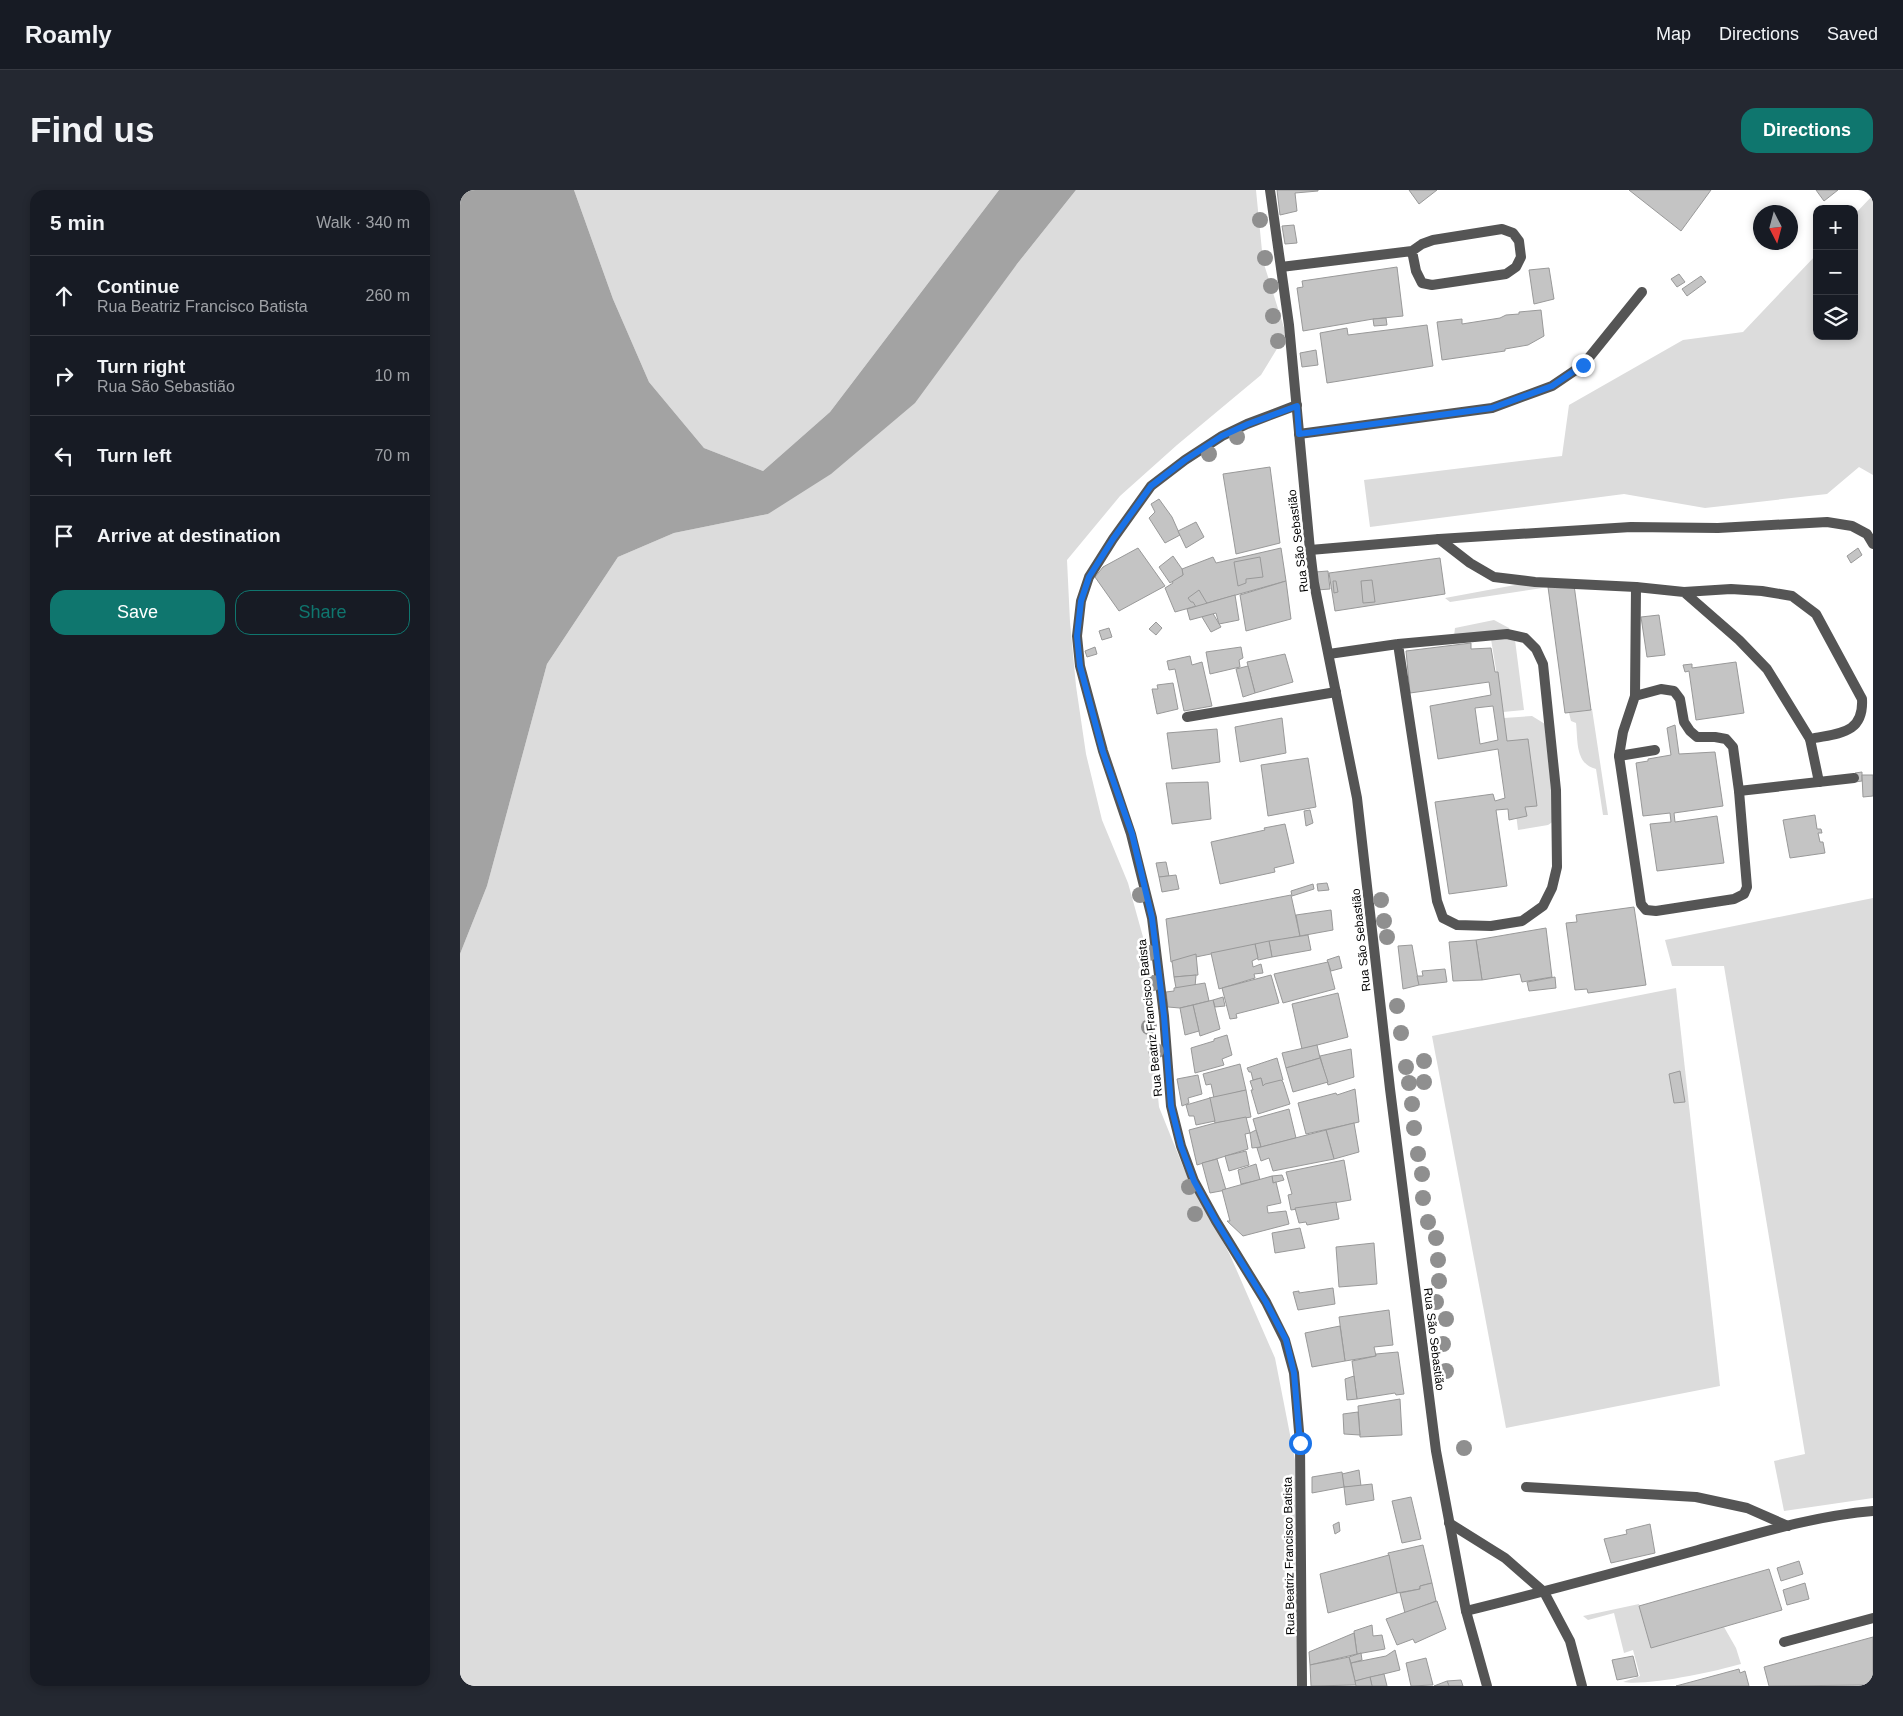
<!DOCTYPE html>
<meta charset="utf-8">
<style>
body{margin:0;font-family:Helvetica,sans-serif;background:#242831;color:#f1f3f6}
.controls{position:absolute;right:15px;top:15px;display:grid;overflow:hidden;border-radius:10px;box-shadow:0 2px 8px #0003}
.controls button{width:45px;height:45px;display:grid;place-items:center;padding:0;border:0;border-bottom:1px solid #363941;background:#171b24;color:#f1f3f6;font:25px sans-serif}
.compass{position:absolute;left:1293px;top:15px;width:45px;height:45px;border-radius:50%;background:#171b24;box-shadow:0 2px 8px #0003;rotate:174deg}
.stop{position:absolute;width:15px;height:15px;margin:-11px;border:4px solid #1a73e8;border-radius:50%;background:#fff}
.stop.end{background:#1a73e8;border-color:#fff;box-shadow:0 1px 5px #0008}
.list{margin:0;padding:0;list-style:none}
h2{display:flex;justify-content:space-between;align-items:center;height:65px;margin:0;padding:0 20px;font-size:21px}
h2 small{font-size:16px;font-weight:400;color:#9ea1a6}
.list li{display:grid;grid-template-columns:32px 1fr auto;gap:15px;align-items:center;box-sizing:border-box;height:80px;padding:0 20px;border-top:1px solid #363941}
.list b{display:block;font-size:19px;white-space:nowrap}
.list p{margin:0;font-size:16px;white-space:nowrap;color:#9ea1a6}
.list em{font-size:16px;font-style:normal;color:#9ea1a6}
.actions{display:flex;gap:10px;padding:15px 20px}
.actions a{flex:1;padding:11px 0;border:1px solid #0f766e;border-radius:15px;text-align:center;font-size:18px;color:#0f766e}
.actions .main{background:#0f766e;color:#fff}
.icon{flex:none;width:28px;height:28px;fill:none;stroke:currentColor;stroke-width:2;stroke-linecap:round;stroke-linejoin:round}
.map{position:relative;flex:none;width:1413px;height:1496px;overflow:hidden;border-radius:15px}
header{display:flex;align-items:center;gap:30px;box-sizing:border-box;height:70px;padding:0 25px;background:#171b24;border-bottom:1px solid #363941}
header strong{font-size:24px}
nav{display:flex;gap:28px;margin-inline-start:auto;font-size:18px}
.intro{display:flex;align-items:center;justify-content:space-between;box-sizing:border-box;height:120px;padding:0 30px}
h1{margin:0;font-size:35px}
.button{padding:12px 22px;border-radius:15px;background:#0f766e;color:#fff;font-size:18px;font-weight:700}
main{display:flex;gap:30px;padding:0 30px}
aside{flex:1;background:#171b24;border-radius:15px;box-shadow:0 2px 8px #0003}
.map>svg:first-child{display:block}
</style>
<header>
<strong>Roamly</strong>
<nav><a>Map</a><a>Directions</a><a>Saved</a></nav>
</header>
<div class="intro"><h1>Find us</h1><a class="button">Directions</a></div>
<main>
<aside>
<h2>5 min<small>Walk · 340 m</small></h2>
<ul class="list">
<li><svg class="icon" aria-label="ahead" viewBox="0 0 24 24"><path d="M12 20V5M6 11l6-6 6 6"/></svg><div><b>Continue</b><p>Rua Beatriz Francisco Batista</p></div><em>260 m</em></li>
<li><svg class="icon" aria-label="right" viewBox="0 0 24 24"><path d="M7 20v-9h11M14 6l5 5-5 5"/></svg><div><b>Turn right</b><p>Rua São Sebastião</p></div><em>10 m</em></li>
<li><svg class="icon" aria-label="left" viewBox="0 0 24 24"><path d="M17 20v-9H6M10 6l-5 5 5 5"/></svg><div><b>Turn left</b></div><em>70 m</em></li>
<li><svg class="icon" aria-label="arrive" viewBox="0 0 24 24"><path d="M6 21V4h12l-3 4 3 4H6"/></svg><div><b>Arrive at destination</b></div></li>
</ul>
<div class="actions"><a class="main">Save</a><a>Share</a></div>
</aside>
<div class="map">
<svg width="1413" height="1496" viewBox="0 0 1413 1496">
<rect width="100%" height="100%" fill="#fff"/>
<!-- green -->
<g fill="#dcdcdc">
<path d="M114 0H539L370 222 303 281 244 258 189 192 153 109Z"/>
<path d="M616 0H796L803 71 826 144 801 185 717 255 660 306 607 370 610 432 616 496 626 564 642 630 668 693 683 747 699 917 724 979 770 1065 815 1168 835 1270 839 1344 840 1462 837 1496H0V764L27 696 87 474 158 367 214 343 308 324 557 74Z"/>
<path d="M1413 5V285L1399 277 1367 304 1245 318 1164 304 910 337 904 290 1102 266 1109 215 1223 150 1283 142 1357 64V146H1394V25Z"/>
<path d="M1088 389 1089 397 990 412 985 408Z"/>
<path d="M1034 430 1049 438 1055 450 1064 520 1043 522 1030 443 994 446 995 438Z"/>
<path d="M1132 519 1148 625H1143L1136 579C1115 574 1118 550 1116 533L1111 531 1109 523Z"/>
<path d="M1072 526 1085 534 1094 631 1088 635 1058 640 1044 528Z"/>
<path d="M1413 708V1308L1324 1321 1314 1271 1345 1264 1264 776H1212L1205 750Z"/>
<path d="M1216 798 1260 1196 1046 1238 972 846Z"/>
<path d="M1179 1414 1191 1458 1264 1437 1276 1458 1281 1474C1253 1482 1188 1496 1163 1492L1180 1486 1173 1460 1164 1463 1154 1423 1128 1430 1123 1426Z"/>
</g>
<!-- water -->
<path fill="#a3a3a3" d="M0 0H114L153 109 189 192 244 258 303 281 370 222 539 0H616L557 74 455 213 371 284 308 324 214 343 158 367 87 474 27 696 0 764Z"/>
<!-- building -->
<g fill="#c4c4c4" stroke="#999" fill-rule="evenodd">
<path d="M817 0H858V1L835 3 837 21 820 25Z"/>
<path d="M949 0H977L959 14Z"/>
<path d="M1169 0H1251L1221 41Z"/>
<path d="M1356 0H1378L1364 11Z"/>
<path d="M834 35 837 53 825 54 822 36Z"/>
<path d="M937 77 943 126 913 129 843 141 837 98 843 97 842 91Z"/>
<path d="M1089 78 1094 109 1074 114 1069 80Z"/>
<path d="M1219 84 1225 92 1217 97 1211 89Z"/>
<path d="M1241 86 1246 92 1227 106 1222 99Z"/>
<path d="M1081 120 1084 146 1068 155 1045 159V161L982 170 977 132 1002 129V134L1040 128 1046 125 1059 124V122Z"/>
<path d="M926 128 927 135 914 136 913 129Z"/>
<path d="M967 135 973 176 867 193 860 143 887 138 888 145Z"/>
<path d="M856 160 858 175 842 177 840 163Z"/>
<path d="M810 277 820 353 776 364 763 284Z"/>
<path d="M699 309 712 327 720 345 705 353 689 328 695 322 691 314Z"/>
<path d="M736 332 744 347 726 358 718 341Z"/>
<path d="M678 358 705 396 659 421 635 387 643 377Z"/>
<path d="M821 358 826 391 715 422 705 398 713 393 712 391 723 385 722 379 753 367 756 373Z"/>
<path d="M1398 358 1402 365 1391 373 1387 366Z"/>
<path d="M713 366 722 379 723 385 710 393 699 377Z"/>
<path d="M800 367 803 387 786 389V393L778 396 774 372Z"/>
<path d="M980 368 985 404 875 421 869 383Z"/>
<path d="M868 381 870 399 857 400 855 382Z"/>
<path d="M912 390 915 412 903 413 901 391Z"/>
<path d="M826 391 831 429 786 441 780 405Z"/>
<path d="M873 391H876L878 402 874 403Z"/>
<path d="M1114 395 1131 520 1105 523 1088 397Z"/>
<path d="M739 400 761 437 751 442 733 412H731L728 408Z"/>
<path d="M775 405 779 430 759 434 756 423 730 430 727 419Z"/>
<path d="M1199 425 1205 465 1187 467 1181 427Z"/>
<path d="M696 432 702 438 696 445 689 439Z"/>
<path d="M649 438 652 447 642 450 639 441Z"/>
<path d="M1011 453V459L1031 458 1035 482H1038L1047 551 1068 549 1077 616 1065 617 1067 626 1049 630 1048 619 1036 620 1047 696 989 704 975 612 1033 604 1035 611 1045 608 1038 559 978 569 970 516 1031 505 1029 492 950 503 946 461ZM1033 516 1038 550 1020 554 1015 518Z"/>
<path d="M635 457 637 464 627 467 625 461Z"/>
<path d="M781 457 783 468 779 470 780 477 750 484 746 462Z"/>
<path d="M825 464 833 492 795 503 787 472Z"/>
<path d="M730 466 732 475 742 472 752 516 724 521 715 479 709 480 707 471Z"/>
<path d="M1276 472 1284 523 1236 530 1229 481 1225 482 1223 475 1232 474V478Z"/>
<path d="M788 476 795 503 783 507 776 479Z"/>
<path d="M713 493 718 519 697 524 692 499H698L697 495Z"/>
<path d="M822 528 826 563 780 572 775 537Z"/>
<path d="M1215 535 1219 564 1255 562 1263 616 1214 623 1215 632 1257 626 1264 673 1197 681 1190 634 1211 632 1210 623 1183 626 1176 573 1188 571V569L1211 565 1207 538Z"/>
<path d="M757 539 760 572 712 579 707 543Z"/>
<path d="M848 568 856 617 808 626 801 575Z"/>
<path d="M1402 582V591L1395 592V583Z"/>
<path d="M1402 585H1413V606L1403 607Z"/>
<path d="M748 592 751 629 712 634 706 593Z"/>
<path d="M850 620 853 633 846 636 844 621Z"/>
<path d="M1355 625 1357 639H1361L1362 643H1358L1360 652H1363L1365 663 1330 668 1323 630Z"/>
<path d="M825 634 834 673 814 678 815 682 760 694 751 652 805 640 804 638Z"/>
<path d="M706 672 709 686 699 687 696 673Z"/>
<path d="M716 685 719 699 702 702 699 687Z"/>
<path d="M867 693 869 700 858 701 857 694Z"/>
<path d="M853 694 854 699 832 706 831 701Z"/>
<path d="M831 705 840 746 711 772 706 729Z"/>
<path d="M1174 717 1186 795 1128 803 1127 799 1115 800 1106 733 1117 732 1116 725Z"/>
<path d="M871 720 873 740 840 746 836 725Z"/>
<path d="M1086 738 1092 787 1062 792 1060 784 1022 790 1016 750Z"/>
<path d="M848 745 851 760 812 767 809 751Z"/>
<path d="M1016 750 1022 790 993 791 989 752Z"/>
<path d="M809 751 812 767 798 770 795 754Z"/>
<path d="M795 754 798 768 792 771 793 777 801 774 803 783 794 784 795 788 759 799 751 763Z"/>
<path d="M952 755 959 795 943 799 938 756Z"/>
<path d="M736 764 738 785 714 787 712 771Z"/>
<path d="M879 766 882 778 871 781 867 770Z"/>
<path d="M868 772 875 799 823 813 814 784Z"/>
<path d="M985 779 987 792 959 795 957 786H963L962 781Z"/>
<path d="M736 785 735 797 716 798 714 787Z"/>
<path d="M811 785 819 813 776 824 777 828 770 829 762 798Z"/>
<path d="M1095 787 1096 798 1069 801 1067 792Z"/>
<path d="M745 793 749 811 720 818 708 817 706 802 714 801V798Z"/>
<path d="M878 803 888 847 842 859 832 814Z"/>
<path d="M763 807 765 816 755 817 753 810Z"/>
<path d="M753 810 760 839 740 846 733 815Z"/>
<path d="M733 815 739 841 725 845 720 818Z"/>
<path d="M767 845 772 865 762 869 764 875 735 883 731 858 754 851V849Z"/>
<path d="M857 855 860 868 826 878 822 863Z"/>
<path d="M891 859 894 887 868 895 860 866Z"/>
<path d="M817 868 823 890 803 896 801 888 793 890 791 882H789L787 878Z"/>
<path d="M860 868 868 892 833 902 826 878Z"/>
<path d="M780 874 786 900 754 908 751 894 746 895 743 884Z"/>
<path d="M1220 881 1225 912 1214 913 1209 884Z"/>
<path d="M738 885 742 904 728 908 729 913 722 916 717 889Z"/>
<path d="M801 888 803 896 805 894 821 890 823 892 830 914 798 924 791 900H793L790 891Z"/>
<path d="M895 899 899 932 846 944 838 913 876 903 877 905Z"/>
<path d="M786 900 791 927 755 933 749 908Z"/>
<path d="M750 908 755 931 736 935 734 926H729L726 915Z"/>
<path d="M829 919 836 948 801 957 793 929Z"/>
<path d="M786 927 790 943 785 944 788 959 737 975 729 940 755 933Z"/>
<path d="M894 933 899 962 874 969 866 940Z"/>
<path d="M796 940 801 957 792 958 790 943Z"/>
<path d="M866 940 874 969 813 981 809 968 801 971 797 958Z"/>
<path d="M786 961 789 975 769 981 765 966Z"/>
<path d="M757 969 766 1000 750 1003 742 973Z"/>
<path d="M884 970 891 1010 831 1020 828 1005 832 1004 826 982Z"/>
<path d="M796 974 800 990 781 994 778 980Z"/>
<path d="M822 985 824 990 813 993 812 986Z"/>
<path d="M812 986 813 993 816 992 821 1013 807 1016 808 1023 826 1021 829 1034 783 1046 767 1031H770L762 1000Z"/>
<path d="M876 1012 879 1029 847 1035 846 1032 839 1033 835 1018Z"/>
<path d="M840 1038 845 1058 815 1063 812 1043Z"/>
<path d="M914 1053 917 1094 879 1097 876 1057Z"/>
<path d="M873 1098 875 1114 838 1120 833 1102 839 1101V1103Z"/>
<path d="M929 1120 933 1155 914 1157 916 1166 885 1171 879 1127Z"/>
<path d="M880 1136 885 1171 852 1177 845 1143Z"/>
<path d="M938 1162 944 1204 936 1205 935 1203 897 1209 892 1171 916 1166V1164Z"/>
<path d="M894 1186 897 1209 887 1210 885 1189Z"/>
<path d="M940 1209 942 1245 900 1247 898 1216Z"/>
<path d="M898 1222 900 1245 884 1244 883 1224Z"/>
<path d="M899 1280 901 1296 884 1297 882 1284Z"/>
<path d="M882 1282 884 1297 852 1303V1287Z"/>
<path d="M912 1294 914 1310 886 1315 884 1297Z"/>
<path d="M951 1307 961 1349 942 1353 932 1311Z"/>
<path d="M879 1332 880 1341 875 1344 873 1335Z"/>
<path d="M1190 1334 1195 1363 1151 1373 1144 1349 1167 1344 1166 1340Z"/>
<path d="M963 1355 972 1393 960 1396V1399L937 1403 928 1363Z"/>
<path d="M929 1365 937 1403 868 1423 860 1384Z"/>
<path d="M1339 1371 1343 1384 1321 1391 1317 1378Z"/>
<path d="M1309 1379 1322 1420 1191 1458 1179 1416Z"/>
<path d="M972 1393 976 1411 945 1423 940 1403 960 1399V1396Z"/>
<path d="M1345 1393 1349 1409 1327 1415 1323 1400Z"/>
<path d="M977 1411 986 1439 955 1453 953 1449 937 1455 926 1429Z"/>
<path d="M912 1435 913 1446 922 1445 925 1459 897 1464 894 1441Z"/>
<path d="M894 1443 897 1464 850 1475 849 1462Z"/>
<path d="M1413 1447V1495L1309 1496 1304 1477Z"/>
<path d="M935 1460 940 1480 895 1491 891 1473 926 1466Z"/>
<path d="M901 1463 902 1470 891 1473 889 1467Z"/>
<path d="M1173 1466 1178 1486 1157 1490 1152 1470Z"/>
<path d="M889 1467 896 1495 851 1496 850 1475Z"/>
<path d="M966 1468 973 1495 951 1496 946 1473Z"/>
<path d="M1279 1479 1280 1483 1285 1481 1289 1496H1216Z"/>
<path d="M924 1484 927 1496H912L910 1487Z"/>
<path d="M910 1487 912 1496H896L895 1491Z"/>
<path d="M1001 1490 1003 1496H989L987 1491Z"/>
<path d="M987 1491 989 1496H974Z"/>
</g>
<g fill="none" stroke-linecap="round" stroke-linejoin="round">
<!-- lane -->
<g stroke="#555" stroke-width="10">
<path d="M821 77 952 61 962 54 973 50 1042 39 1053 43 1059 51 1061 67 1056 77 1046 84 972 95 962 93 956 81 952 61"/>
<path d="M839 244 1032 218 1092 196 1123 175 1182 102"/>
<path d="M979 349 1010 373 1034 387 1075 392 1176 397 1224 402 1271 399 1302 401 1332 406 1356 424 1402 509C1404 545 1377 543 1350 549L1307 479 1279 450 1224 402"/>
<path d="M850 360 979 349 1171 337 1258 338 1367 332 1392 336 1407 344 1413 354"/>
<path d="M869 464 938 454 1047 444 1065 448 1076 459 1083 474 1096 600 1097 677 1092 698 1083 716 1062 731 1031 736 997 735 983 728 977 711 938 454"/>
<path d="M1201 499 1214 501 1220 509 1224 532 1230 541 1237 547H1255L1266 549 1273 557 1279 601 1287 697 1284 704 1274 709 1196 721 1186 720 1181 714 1159 566 1163 542 1175 506Z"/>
<path d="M1175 506 1176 397"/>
<path d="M1350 549 1359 592"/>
<path d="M1159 566 1195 560"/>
<path d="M1279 601 1394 588"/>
<path d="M1066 1297 1236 1307 1287 1318 1328 1336"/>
<path d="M989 1333 1045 1368 1084 1402 1110 1451 1122 1496"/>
<path d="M1006 1421C1084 1402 1161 1381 1238 1360 1296 1344 1353 1326 1413 1321"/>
<path d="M1324 1452 1413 1428"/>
</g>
<!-- street -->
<g stroke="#555" stroke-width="10">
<path d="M810 0 829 135 850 360 854 393 897 608 930 899 976 1261 1006 1421 1027 1496"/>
<path d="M837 215 787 234 762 246 725 270 691 296 653 349 629 387 621 411 617 446 620 476 643 561 671 644 692 728 704 826 711 916 721 956 734 991 756 1031 806 1112 825 1150 834 1183 840 1253 842 1496"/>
<path d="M727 527 876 502"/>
</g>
</g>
<!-- trees -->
<g fill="#8f8f8f">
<circle cx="800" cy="30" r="8"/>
<circle cx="805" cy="68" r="8"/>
<circle cx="811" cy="96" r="8"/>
<circle cx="813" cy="126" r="8"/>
<circle cx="818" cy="151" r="8"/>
<circle cx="777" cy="247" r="8"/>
<circle cx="749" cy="264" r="8"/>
<circle cx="680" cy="705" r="8"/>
<circle cx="921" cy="710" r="8"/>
<circle cx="924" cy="731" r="8"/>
<circle cx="927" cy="747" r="8"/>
<circle cx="689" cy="763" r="8"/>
<circle cx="693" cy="793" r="8"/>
<circle cx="937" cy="816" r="8"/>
<circle cx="689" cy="837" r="8"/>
<circle cx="941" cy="843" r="8"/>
<circle cx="696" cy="861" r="8"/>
<circle cx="964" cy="871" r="8"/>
<circle cx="946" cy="877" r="8"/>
<circle cx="964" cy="892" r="8"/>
<circle cx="949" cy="893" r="8"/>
<circle cx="952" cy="914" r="8"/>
<circle cx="954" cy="938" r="8"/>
<circle cx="958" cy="964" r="8"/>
<circle cx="962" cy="984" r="8"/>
<circle cx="729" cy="997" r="8"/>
<circle cx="963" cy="1008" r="8"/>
<circle cx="735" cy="1024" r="8"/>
<circle cx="968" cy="1032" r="8"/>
<circle cx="976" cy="1048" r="8"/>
<circle cx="978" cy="1070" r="8"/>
<circle cx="979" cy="1091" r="8"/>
<circle cx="976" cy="1112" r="8"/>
<circle cx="986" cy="1129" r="8"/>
<circle cx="983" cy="1154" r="8"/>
<circle cx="986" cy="1181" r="8"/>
<circle cx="1004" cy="1258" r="8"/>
</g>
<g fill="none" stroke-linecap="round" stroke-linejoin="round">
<!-- route -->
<path stroke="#1a73e8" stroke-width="6" d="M840 1253 834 1183 826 1150 806 1112 756 1031 734 991 721 956 711 916 704 826 692 728 672 644 643 562 620 476 617 446 621 411 629 387 653 349 691 296 725 270 762 246 788 234 837 216 839 244 1032 218 1092 196 1123 175"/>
</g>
<g text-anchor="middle" stroke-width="5" stroke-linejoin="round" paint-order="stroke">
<!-- street labels -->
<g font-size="12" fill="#000" stroke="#fff">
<text transform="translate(838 351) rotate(-97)" y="4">Rua São Sebastião</text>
<text transform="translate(901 750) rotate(-96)" y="4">Rua São Sebastião</text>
<text transform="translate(690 828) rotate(-96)" y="4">Rua Beatriz Francisco Batista</text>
<text transform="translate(974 1149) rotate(83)" y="4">Rua São Sebastião</text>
<text transform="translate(829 1366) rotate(-91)" y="4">Rua Beatriz Francisco Batista</text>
</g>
</g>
</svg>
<div class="controls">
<button>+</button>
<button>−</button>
<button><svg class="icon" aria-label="layers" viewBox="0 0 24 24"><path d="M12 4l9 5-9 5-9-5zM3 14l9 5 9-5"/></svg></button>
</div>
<svg class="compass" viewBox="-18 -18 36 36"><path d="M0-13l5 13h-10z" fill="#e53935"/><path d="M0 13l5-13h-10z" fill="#9ea1a6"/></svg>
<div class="stop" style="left:840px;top:1253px"></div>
<div class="stop end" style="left:1123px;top:175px"></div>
</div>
</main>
